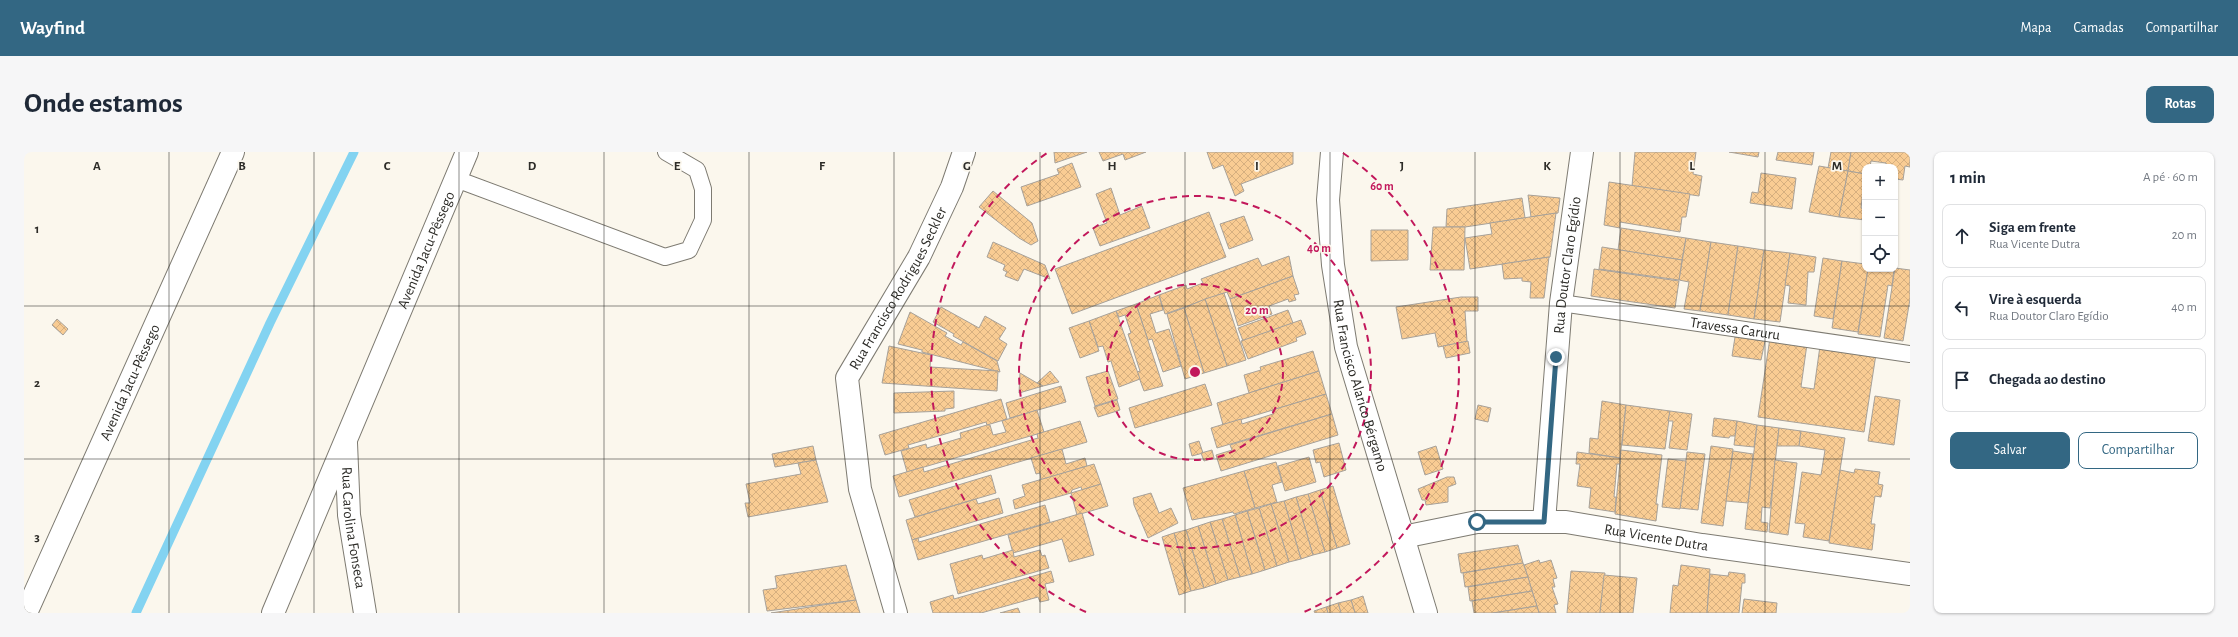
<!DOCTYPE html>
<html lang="pt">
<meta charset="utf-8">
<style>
body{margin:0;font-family:"Alegreya Sans",sans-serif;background:#f6f6f7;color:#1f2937}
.controls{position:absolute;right:12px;top:12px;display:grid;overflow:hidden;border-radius:8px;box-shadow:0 1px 3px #0004}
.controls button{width:36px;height:36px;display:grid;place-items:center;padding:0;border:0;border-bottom:1px solid #e0e1e3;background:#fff;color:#1f2937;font:20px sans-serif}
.stop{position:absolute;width:12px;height:12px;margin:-9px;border:3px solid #336783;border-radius:50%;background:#fff}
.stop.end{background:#336783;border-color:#fff;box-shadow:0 1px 4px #0008}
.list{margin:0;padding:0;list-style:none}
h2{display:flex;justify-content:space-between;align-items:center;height:52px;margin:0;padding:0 16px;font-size:17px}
h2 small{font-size:13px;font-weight:400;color:#747a83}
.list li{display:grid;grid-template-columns:26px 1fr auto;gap:12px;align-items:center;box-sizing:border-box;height:64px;margin:0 8px 8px;padding:0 8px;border:1px solid #e0e1e3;border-radius:8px}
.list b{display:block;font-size:15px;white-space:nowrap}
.list p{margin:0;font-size:13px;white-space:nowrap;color:#747a83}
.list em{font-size:13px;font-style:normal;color:#747a83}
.actions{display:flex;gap:8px;padding:12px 16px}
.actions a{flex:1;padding:9px 0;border:1px solid #336783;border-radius:8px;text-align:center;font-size:14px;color:#336783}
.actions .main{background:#336783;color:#fff}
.icon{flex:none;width:22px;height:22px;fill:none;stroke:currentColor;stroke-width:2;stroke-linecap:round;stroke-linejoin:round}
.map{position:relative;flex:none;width:1886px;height:461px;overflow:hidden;border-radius:8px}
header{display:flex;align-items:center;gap:24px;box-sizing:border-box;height:56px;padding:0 20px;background:#336783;color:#fff}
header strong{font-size:19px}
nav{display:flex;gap:22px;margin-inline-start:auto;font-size:14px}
.intro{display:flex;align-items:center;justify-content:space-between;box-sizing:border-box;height:96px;padding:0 24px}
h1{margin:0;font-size:28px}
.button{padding:10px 18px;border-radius:8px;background:#336783;color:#fff;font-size:14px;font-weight:700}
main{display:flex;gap:24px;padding:0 24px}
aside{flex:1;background:#fff;border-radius:8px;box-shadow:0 1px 3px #0004}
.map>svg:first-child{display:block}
</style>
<header>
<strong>Wayfind</strong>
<nav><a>Mapa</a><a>Camadas</a><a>Compartilhar</a></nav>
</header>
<div class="intro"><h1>Onde estamos</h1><a class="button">Rotas</a></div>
<main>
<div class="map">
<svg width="1886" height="461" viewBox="0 0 1886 461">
<defs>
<pattern id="building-cross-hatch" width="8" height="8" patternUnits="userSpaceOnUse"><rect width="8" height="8" fill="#f9cc93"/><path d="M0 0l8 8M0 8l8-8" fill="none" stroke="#d6af7f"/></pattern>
</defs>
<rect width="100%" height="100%" fill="#fbf7ed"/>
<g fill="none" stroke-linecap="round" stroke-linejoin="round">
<!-- stream -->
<path stroke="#83d3f1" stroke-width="9" d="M112 461 246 171 330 0"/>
</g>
<!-- building -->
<g fill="url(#building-cross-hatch)" stroke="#a7a199">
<path d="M1030 0H1063L1031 11Z"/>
<path d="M1075 0H1122L1101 8 1099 2 1079 9Z"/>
<path d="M1183 0H1269V12L1217 32 1220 39 1211 44 1199 13 1189 17Z"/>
<path d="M1611 0H1672L1669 22 1678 24 1675 44 1608 34Z"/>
<path d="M1705 0H1735L1734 5Z"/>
<path d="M1754 0H1790L1788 13 1752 8Z"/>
<path d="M1807 0H1827L1824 19 1804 16Z"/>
<path d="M1827 0H1886V15L1881 14 1879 28 1871 27V15H1863L1862 11 1847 9 1846 15H1841V22L1824 19Z"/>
<path d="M1048 11 1057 35 1003 54 997 35 1035 22 1033 17Z"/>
<path d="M1795 14 1824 19 1815 65 1785 60Z"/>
<path d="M1824 19 1841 22 1837 56 1841 57V68L1815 65Z"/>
<path d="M1737 21 1772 26 1768 57 1726 51 1728 40 1734 41Z"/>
<path d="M1585 30 1666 42 1662 65H1658L1656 80 1596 70V76L1580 73Z"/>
<path d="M1087 36 1096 63 1118 54 1126 76 1076 94 1069 76 1083 71 1072 42Z"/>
<path d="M969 39 1008 71 1014 89 1007 93 995 86 955 55Z"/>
<path d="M1504 43 1536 46 1534 61 1507 65Z"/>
<path d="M1498 46 1501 66 1441 75H1422L1423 57Z"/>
<path d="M1185 60 1202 105 1048 162 1031 117Z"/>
<path d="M1532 61 1526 105 1446 117 1441 86 1468 82 1466 71Z"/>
<path d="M1220 64 1229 88 1205 97 1196 72Z"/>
<path d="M1409 75H1441L1440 118H1406Z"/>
<path d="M1597 76 1662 86 1658 108 1594 98Z"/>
<path d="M1347 78H1384V108L1347 109Z"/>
<path d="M1662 86 1687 90 1676 159 1660 157 1665 130 1655 128Z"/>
<path d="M969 90 1021 113 1026 127 1000 117 994 129 981 124 983 120 979 118 981 113 963 105Z"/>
<path d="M1687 90 1714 94 1704 163 1676 159Z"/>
<path d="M1714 94 1740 98 1730 167 1704 163Z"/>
<path d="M1578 95 1658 108 1655 128 1575 117Z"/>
<path d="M1740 98 1766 101 1756 170 1730 167Z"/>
<path d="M1766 101 1792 105 1790 120H1784L1782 153 1764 151 1766 134 1761 133Z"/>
<path d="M1265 104 1269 124 1206 147 1203 140 1141 162 1135 143 1162 133 1163 137 1179 131 1177 127 1234 106 1238 114Z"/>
<path d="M1525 105 1520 146H1506L1507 130 1498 129V126L1480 127 1478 112Z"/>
<path d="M1799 106 1818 109 1809 167 1790 164Z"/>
<path d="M1818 109 1841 112V117H1844L1834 180 1808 176Z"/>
<path d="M1871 116 1886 118V147L1879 189 1860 186Z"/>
<path d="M1570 117 1655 129 1651 156 1567 144Z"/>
<path d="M1844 117H1870L1868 134 1864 133 1856 185 1834 182Z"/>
<path d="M1269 124 1275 142 1270 143 1272 148 1265 150 1264 147 1245 154 1248 162 1214 174 1206 147Z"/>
<path d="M1200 141 1222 208 1203 214 1181 147Z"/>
<path d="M1135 143 1139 158 1126 162 1132 181 1145 177 1157 214 1139 220 1128 187 1124 188 1112 152Z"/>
<path d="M1437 145H1454V159H1441L1443 190 1414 195 1411 181 1378 187 1372 155Z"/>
<path d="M1181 147 1203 214 1180 221 1160 156Z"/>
<path d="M1112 152 1139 234 1120 239 1113 220 1116 219 1104 182 1107 181 1101 163 1095 165 1092 159Z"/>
<path d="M917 155 955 176 961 164 982 176 975 187 983 192 974 209 929 184 930 182 909 170Z"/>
<path d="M1160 156 1180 221 1161 227 1143 162Z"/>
<path d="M1264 158 1269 171 1219 189 1214 176Z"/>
<path d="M1092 159 1116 227 1095 235 1087 209 1084 210 1079 194 1074 195 1065 169Z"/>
<path d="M886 160 923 181 921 184 937 193 939 190 973 209 976 220 898 200V198L874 192Z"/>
<path d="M33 167 44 177 39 183 28 173Z"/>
<path d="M1277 168 1282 182 1272 186 1273 189 1224 207 1217 189Z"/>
<path d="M1065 169 1075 199 1056 206 1045 176Z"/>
<path d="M1711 185 1741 189 1737 208 1708 204Z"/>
<path d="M1746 186 1783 192 1777 235 1790 237 1796 194 1852 202 1840 280 1734 265Z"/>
<path d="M1444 189 1446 201 1422 206 1419 194Z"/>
<path d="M865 194 907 203 906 215 974 219 973 239 858 231Z"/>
<path d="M1289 199 1295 219 1225 241 1220 223 1237 218 1236 215Z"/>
<path d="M1026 219 1035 230 1019 234 1013 231Z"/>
<path d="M1084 219 1094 247 1071 254 1062 225Z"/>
<path d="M1295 219 1302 242 1199 273 1193 251Z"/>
<path d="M996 221 1013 231 1019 234 995 241Z"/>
<path d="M1181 232 1188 253 1111 276 1105 256Z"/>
<path d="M1037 234 1042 250 986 266 982 251Z"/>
<path d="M930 239V256L921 257V259L870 261V241Z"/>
<path d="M1302 242 1308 262 1193 296 1187 276 1217 267 1218 272 1249 262 1248 258Z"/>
<path d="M1851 244 1876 248 1870 293 1844 289Z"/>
<path d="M977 247 983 267 963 273 962 270 884 293 885 296 861 303 855 283Z"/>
<path d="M1093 248 1096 258 1074 265 1070 255Z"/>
<path d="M1578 249 1602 253 1596 306 1565 301 1566 286 1574 287Z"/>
<path d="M1454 253 1467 256 1464 270 1451 267Z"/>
<path d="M1602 253 1646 259 1641 297 1598 293Z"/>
<path d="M1013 258 1020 280 883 320 877 299 902 292 903 296 937 286 936 281 963 273H966L969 283 982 280 978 269Z"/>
<path d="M1646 259 1668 262 1663 298 1645 296 1649 269H1644Z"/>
<path d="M1308 262 1314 283 1197 319 1192 303 1208 298 1206 293Z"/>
<path d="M1690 266 1713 269 1711 284H1706L1705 286 1688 284Z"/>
<path d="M1056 269 1063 290 875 345 869 324 899 315 900 320 1014 286 1013 282Z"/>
<path d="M1713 269 1733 273 1730 295 1710 293Z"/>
<path d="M1733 273 1755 276 1746 356 1738 355 1737 370 1744 371 1743 380 1721 377Z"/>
<path d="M1755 276 1777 279 1775 294H1753Z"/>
<path d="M1777 279 1821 286 1805 389 1779 385 1781 372 1771 371 1778 320 1797 323 1801 298 1775 294Z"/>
<path d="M1175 289 1179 301 1168 304 1165 292Z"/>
<path d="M1315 291 1322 318 1300 325 1296 310 1292 311 1289 298Z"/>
<path d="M789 294 792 308 751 315 748 302Z"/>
<path d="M1412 294 1419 317 1401 323 1394 300Z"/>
<path d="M1687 294 1709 297 1699 374 1677 371Z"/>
<path d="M1038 297 1042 312 1061 306 1063 314 1017 328 1016 321 1012 322 1007 306Z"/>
<path d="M1188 298 1190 306 1180 309 1177 301Z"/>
<path d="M1597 298 1638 303 1632 352H1634L1632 369 1591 362Z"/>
<path d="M1709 299 1729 302 1724 351 1702 349Z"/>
<path d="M1553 300 1596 306V312H1593L1590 345H1592L1591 360 1565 356 1567 336 1553 334 1556 312H1552Z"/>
<path d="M1663 300 1681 302 1674 358 1656 356Z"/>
<path d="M1285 305 1292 330 1261 339 1254 314Z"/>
<path d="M1644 307 1662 309 1656 357 1638 355Z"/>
<path d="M792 308 804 350 724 365 721 351H726L722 332 777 322 774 311Z"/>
<path d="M1751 308 1773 311 1764 383 1745 380Z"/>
<path d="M1252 310 1258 330 1248 333 1253 350 1231 356 1220 319Z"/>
<path d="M1070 312 1077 332 1058 338 1057 335 1048 338 1047 341 991 357 989 348 1001 344 998 333Z"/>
<path d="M1831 317 1856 320 1854 332 1859 333 1857 345 1851 344 1847 372H1851L1848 398 1805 391 1816 318 1830 321Z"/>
<path d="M1220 319 1231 356 1210 362 1209 360 1168 368 1159 336Z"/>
<path d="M967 323 972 341 891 365 885 348Z"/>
<path d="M1423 325H1430L1432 332 1424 335V350L1402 353 1401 348H1398L1394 337Z"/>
<path d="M1077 332 1084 354 1053 363 1047 341Z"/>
<path d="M1309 334 1326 392 1313 396 1296 338Z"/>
<path d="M1296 338 1313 396 1301 400 1284 342Z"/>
<path d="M1127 341 1135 361 1147 356 1154 371 1124 386 1110 353 1109 346Z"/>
<path d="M1284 342 1301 400 1289 403 1272 345Z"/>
<path d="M1272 345 1289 403 1277 407 1260 349Z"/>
<path d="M975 346 979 361 888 388 882 368 952 347 954 352Z"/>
<path d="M1260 349 1277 407 1265 410 1247 352Z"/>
<path d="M1247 352 1265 410 1253 414 1235 356Z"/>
<path d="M1021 353 1026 370 894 408 888 388 894 386 895 390Z"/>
<path d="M1235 356 1253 414 1241 418 1223 359Z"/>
<path d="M1223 359 1241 418 1228 422 1211 363Z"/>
<path d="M1058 361 1070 403 1045 410 1038 387 989 401 984 383Z"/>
<path d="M1211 363 1228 422 1216 425 1198 367Z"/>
<path d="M1198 367 1216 425 1204 428 1186 370Z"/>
<path d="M1186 370 1204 428 1192 432 1174 374Z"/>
<path d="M1174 374 1192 432 1180 436 1162 378Z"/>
<path d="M1162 378 1180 436 1167 439 1150 381Z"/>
<path d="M1150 381 1167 439 1155 443 1138 385Z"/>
<path d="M1494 393 1499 411 1437 421 1434 402Z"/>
<path d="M989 398 990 405 1016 398 1018 404 1021 403 1025 416 934 442 926 412 958 403 959 407Z"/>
<path d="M1515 408 1516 411 1527 408 1533 426 1529 427 1531 435H1528L1534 452 1530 453 1532 461H1515L1500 413Z"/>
<path d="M1499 411 1504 425 1441 435 1439 421Z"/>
<path d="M822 413 832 448 743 459 739 438 753 436 751 424Z"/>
<path d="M1657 413 1686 417 1683 461H1646L1649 433 1654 434Z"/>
<path d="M1027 419 1030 430 1021 432 1025 448 1016 450 1014 445 957 461H909L906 450 929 443 930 447Z"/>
<path d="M1547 419 1581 421 1576 461H1543Z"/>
<path d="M1705 420 1721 422V431H1718L1715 461H1683L1686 422 1704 424Z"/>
<path d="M1580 423 1613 426 1609 461H1576Z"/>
<path d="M1504 425 1508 439 1446 449 1444 435Z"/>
<path d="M1508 439 1513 454 1469 461H1450L1448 449Z"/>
<path d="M1339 444 1344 461H1331L1327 448Z"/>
<path d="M1720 447 1753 451 1752 461H1718Z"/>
<path d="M832 448 836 461H747L805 452Z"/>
<path d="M1327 448 1331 461H1317L1314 451Z"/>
<path d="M1314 451 1317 461H1304L1302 455Z"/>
<path d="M1513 454 1515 461H1469Z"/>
<path d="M1302 455 1304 461H1291L1290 459Z"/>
<path d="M994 456 996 461H976Z"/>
</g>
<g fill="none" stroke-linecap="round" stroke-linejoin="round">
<!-- lane casing -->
<g stroke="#7e7b72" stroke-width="18">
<g id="lane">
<path d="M432 27 641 105 665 98 679 68V37L673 18 642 0"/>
<path id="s1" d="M1537 151 1886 202"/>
</g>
</g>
<!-- street casing -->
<g stroke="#7e7b72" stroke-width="24">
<g id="street">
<path id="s2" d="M1308 0 1304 48 1309 113 1322 195 1402 461"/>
<path id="s3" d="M322 291 325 363 341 461"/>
<path id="s4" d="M1520 370 1537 151 1558 0"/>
<path id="s5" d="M1379 385 1453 370H1542L1678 393 1886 422"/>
<path id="s6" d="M872 461 836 337 823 226 895 105 928 35 940 0"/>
</g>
</g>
<!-- highway casing -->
<g stroke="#7e7b72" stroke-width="24">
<g id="highway">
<path id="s7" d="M2 461 209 0"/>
<path id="s8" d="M249 461 443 0"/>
</g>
</g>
<!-- lane -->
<use href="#lane" stroke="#fff" stroke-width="16"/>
<!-- street -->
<use href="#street" stroke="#fff" stroke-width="22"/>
<!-- highway -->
<use href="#highway" stroke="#fff" stroke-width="22"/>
</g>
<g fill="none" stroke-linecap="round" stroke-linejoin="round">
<!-- route -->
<path stroke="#336783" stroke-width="5" d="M1453 370H1520L1532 205"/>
</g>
<!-- grid -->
<path fill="none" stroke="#2d2c28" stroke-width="1" stroke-opacity="0.55" d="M145 0V461M290 0V461M435 0V461M580 0V461M725 0V461M870 0V461M1016 0V461M1161 0V461M1306 0V461M1451 0V461M1596 0V461M1741 0V461M0 154H1886M0 307H1886"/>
<!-- distance rings -->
<g fill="none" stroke="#c2185b" stroke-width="2" stroke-dasharray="7 5">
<circle cx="1171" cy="220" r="88"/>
<circle cx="1171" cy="220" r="176"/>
<path d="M1062 460A264 264 0 0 1 1023 1M1319 1A264 264 0 0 1 1280 460"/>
</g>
<g text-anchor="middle" stroke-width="3.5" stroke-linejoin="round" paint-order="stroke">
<!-- street labels -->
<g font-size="15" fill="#2d2c28" stroke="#fbf7ed">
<text dy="5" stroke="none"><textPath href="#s8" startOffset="394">Avenida Jacu-Pêssego</textPath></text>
<text dy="5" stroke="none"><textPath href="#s4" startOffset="258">Rua Doutor Claro Egídio</textPath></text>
<text dy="5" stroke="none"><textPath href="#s6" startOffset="344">Rua Francisco Rodrigues Seckler</textPath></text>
<text dy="5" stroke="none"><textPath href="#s1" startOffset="176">Travessa Caruru</textPath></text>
<text dy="5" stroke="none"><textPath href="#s7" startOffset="253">Avenida Jacu-Pêssego</textPath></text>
<text dy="5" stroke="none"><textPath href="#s2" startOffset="237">Rua Francisco Alarico Bérgamo</textPath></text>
<text dy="5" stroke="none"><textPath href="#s3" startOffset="85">Rua Carolina Fonseca</textPath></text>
<text dy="5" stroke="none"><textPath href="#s5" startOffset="256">Rua Vicente Dutra</textPath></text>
</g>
</g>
<g font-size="13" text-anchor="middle" font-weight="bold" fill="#2d2c28" stroke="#fbf7ed" stroke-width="3.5" stroke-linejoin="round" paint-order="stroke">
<text x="73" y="18">A</text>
<text x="218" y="18">B</text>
<text x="363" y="18">C</text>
<text x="508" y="18">D</text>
<text x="653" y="18">E</text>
<text x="798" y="18">F</text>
<text x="943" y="18">G</text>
<text x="1088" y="18">H</text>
<text x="1233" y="18">I</text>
<text x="1378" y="18">J</text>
<text x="1523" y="18">K</text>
<text x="1668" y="18">L</text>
<text x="1813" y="18">M</text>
<text x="13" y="81">1</text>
<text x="13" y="235">2</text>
<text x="13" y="389">3</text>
</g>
<circle cx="1171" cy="220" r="6" fill="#c2185b" stroke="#fbf7ed" stroke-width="2"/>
<g font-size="12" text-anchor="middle" font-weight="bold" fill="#c2185b" stroke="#fbf7ed" stroke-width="3.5" stroke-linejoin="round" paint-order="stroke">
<text x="1358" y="38">60 m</text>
<text x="1295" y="100">40 m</text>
<text x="1233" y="162">20 m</text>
</g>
</svg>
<div class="controls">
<button>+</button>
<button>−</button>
<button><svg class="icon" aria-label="locate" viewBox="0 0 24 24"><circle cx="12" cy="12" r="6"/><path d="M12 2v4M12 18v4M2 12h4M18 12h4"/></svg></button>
</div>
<div class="stop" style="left:1453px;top:370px"></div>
<div class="stop end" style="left:1532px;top:205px"></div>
</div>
<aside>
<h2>1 min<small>A pé · 60 m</small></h2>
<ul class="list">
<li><svg class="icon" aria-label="ahead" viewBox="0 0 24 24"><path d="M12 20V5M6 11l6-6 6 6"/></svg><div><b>Siga em frente</b><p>Rua Vicente Dutra</p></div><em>20 m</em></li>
<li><svg class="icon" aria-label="left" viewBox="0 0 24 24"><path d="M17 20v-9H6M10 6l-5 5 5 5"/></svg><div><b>Vire à esquerda</b><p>Rua Doutor Claro Egídio</p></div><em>40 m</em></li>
<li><svg class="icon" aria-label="arrive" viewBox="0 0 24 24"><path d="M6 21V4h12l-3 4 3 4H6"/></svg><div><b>Chegada ao destino</b></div></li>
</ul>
<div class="actions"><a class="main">Salvar</a><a>Compartilhar</a></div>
</aside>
</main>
